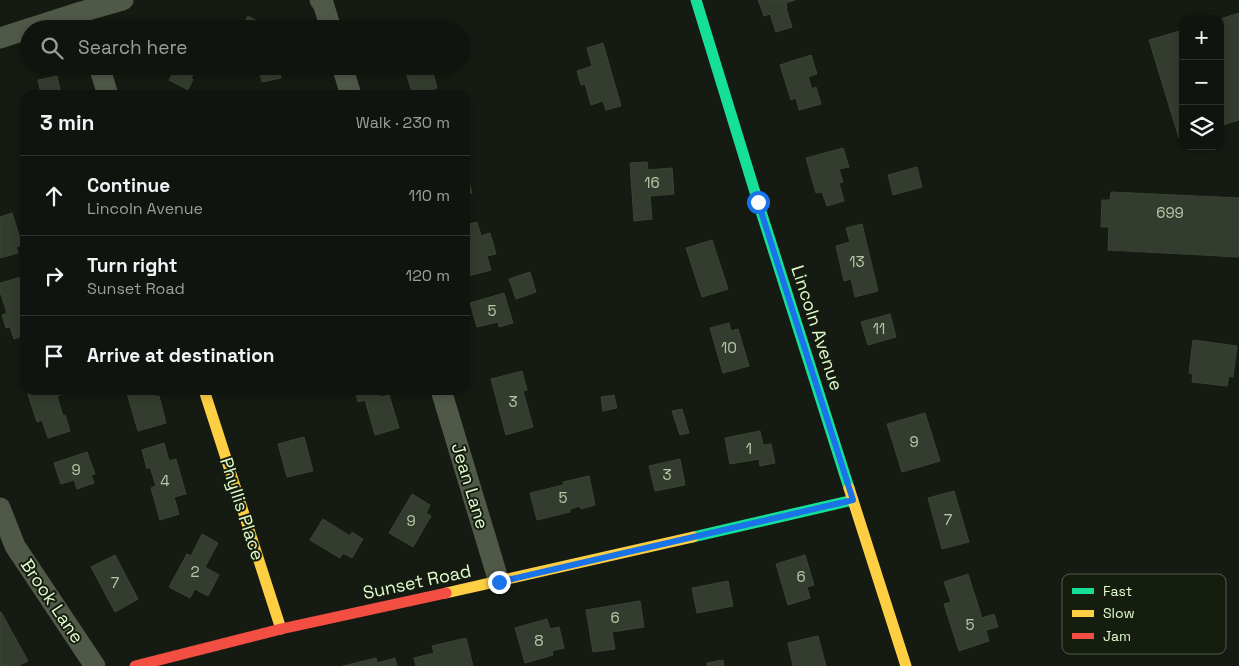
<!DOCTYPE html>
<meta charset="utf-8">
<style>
body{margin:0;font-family:"Space Grotesk",sans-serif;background:#191d17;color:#f1f3f6}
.controls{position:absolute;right:15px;top:15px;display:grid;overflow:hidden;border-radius:10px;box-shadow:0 2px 8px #0003}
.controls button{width:45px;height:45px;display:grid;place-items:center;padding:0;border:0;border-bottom:1px solid #30332e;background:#10140e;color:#f1f3f6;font:25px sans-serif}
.stop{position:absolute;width:15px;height:15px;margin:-11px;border:4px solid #1a73e8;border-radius:50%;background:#fff}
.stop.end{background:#1a73e8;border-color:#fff;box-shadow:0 1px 5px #0008}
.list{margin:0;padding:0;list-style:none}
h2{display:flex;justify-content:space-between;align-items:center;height:65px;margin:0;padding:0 20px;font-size:21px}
h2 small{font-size:16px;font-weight:400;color:#9c9e9e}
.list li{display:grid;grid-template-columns:32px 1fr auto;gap:15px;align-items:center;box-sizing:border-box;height:80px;padding:0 20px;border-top:1px solid #30332e}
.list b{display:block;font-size:19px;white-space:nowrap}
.list p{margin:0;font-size:16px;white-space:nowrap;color:#9c9e9e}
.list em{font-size:16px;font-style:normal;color:#9c9e9e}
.icon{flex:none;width:28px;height:28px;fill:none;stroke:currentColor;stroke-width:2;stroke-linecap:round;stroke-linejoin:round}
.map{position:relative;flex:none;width:1239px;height:666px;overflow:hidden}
.search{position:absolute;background:#10140e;box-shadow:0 2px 8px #0003;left:20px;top:20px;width:450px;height:55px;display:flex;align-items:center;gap:12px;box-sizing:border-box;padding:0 18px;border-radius:28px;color:#9c9e9e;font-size:19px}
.panel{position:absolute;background:#10140e;box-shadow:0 2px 8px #0003;left:20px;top:90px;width:450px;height:305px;border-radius:15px}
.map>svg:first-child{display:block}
</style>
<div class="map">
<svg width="1239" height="666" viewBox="0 0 1239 666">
<rect width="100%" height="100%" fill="#151a12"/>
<!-- building -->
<g fill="#343c2f" stroke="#3a4434">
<path d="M758 0H795L786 3 787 8H786L792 27 776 32 770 14 764 16Z"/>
<path d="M1239 13V120L1220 126V19Z"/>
<path d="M248 16 272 29H241Z"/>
<path d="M1183 30V137L1179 138 1149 40Z"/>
<path d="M603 43 621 106 606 110 603 101 591 105 585 84 581 85 577 71 592 66 587 48Z"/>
<path d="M811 55 817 74 808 77 812 89 816 87 821 104 799 110 796 98 791 100 780 65Z"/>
<path d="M168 66H198L191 78 193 79 188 90 169 80 175 70Z"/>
<path d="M270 66H278L281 78 262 82 259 69Z"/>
<path d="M404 66H431L437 88 413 95Z"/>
<path d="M57 76 61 94 32 95 41 93 38 80Z"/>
<path d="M843 148 849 167 839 169 843 182 839 183 844 201 827 206 822 192 816 193 806 158Z"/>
<path d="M647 162 648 170 672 168 674 194 650 196 652 219 634 221 630 163Z"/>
<path d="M465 166 472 193 465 195Z"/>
<path d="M917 167 922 187 893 195 888 175Z"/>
<path d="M1111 192 1239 198V257L1108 250 1109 227H1101L1102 200H1110Z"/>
<path d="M12 213 22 245 16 247 18 253 0 258V217Z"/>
<path d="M477 222 481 236 490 233 496 254 487 256 491 270 468 276 465 265V225Z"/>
<path d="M862 224 878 291 855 297 851 279 844 281 836 246 850 242 846 228Z"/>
<path d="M712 240 728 289 702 297 686 248Z"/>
<path d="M530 272 536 292 516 299 509 279Z"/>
<path d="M25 276V335L14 339 10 327 6 328 2 315 7 313 0 292V283Z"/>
<path d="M504 293 513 323 499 327 498 322 477 327 470 303Z"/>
<path d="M890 314 896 337 868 345 861 322Z"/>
<path d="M729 323 731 331 738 329 749 366 723 373 710 328Z"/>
<path d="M1193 340 1237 346 1233 377 1229 376 1227 386 1192 382 1193 374 1189 373Z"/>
<path d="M522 371 527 390 523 391 533 427 506 435 491 379Z"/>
<path d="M30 390H63L64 394 57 396 63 416 65 415 70 431 48 438 42 420 37 422 27 391Z"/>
<path d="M126 390H154L156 397 159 396 166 423 138 431Z"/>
<path d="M258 390H275L259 395Z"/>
<path d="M355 390H379L381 397 389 395 399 428 375 435 365 400 358 402Z"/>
<path d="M614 395 617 408 603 411 601 397Z"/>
<path d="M682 409 689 433 680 435 672 411Z"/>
<path d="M925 413 940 461 902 472 887 424Z"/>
<path d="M760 431 763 445 771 444 775 463 760 466 759 459 730 464 725 438Z"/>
<path d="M304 437 313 471 287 477 278 444Z"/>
<path d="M164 443 169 461 176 459 186 494 174 497 179 514 160 520 151 488 156 486 150 467 147 469 142 450Z"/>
<path d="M87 452 95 474 91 475 94 483 77 489 74 480 61 484 54 463Z"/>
<path d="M680 459 685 485 655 491 649 466Z"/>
<path d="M589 476 595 505 581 509 580 506 570 509V512L537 520 530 493 563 485V482Z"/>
<path d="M954 491 969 542 942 549 928 498Z"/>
<path d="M412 494 430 505 426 513 431 516 413 547 389 533Z"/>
<path d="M323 519 350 536 352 532 363 539 352 558 343 553 340 558 310 540Z"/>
<path d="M202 534 218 543 205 567 219 575 208 596 195 589 190 598 169 587 187 554 191 556Z"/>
<path d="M115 555 138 599 115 612 91 567Z"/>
<path d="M805 555 814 585 807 587 810 598 788 605 776 564Z"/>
<path d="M968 574 982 618 994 614 998 627 986 630 989 641 959 651 944 604 951 602 944 582Z"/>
<path d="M728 581 733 606 697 613 692 588Z"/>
<path d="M640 601 644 627 612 632 615 649 593 652 586 610Z"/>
<path d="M0 612H1L28 661 18 666H0Z"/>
<path d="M547 619 550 629 559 627 564 648 552 651 553 655 525 663 515 628Z"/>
<path d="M818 636 826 666H793L788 643Z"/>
<path d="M466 638 473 666H416L414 658 434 653 432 646Z"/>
<path d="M376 658 377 663 395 658 397 666H343Z"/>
<path d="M723 660 724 666H707V663Z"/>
</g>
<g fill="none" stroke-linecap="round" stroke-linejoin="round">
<!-- street -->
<g stroke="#505948" stroke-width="21">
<path d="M320 0 323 3 331 29"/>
<path d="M0 38 81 12 123 0"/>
<path d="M99 66 108 95"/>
<path d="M342 66 351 95"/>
<path d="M441 390 499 582"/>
<path d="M0 508 15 546 95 666"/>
</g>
<!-- fast -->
<g stroke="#16e098" stroke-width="11">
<path d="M696 0 758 202 849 488"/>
<path d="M693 537 853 500"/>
</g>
<!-- slow -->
<g stroke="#ffcf43" stroke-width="11">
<path d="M204 390 281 629"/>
<path d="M849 488 906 666"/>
<path d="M446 593 693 537"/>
</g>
<!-- jam -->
<path stroke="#f24e42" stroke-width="11" d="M135 666 281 629 446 593"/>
</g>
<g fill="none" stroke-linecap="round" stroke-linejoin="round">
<!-- route -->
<path stroke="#1a73e8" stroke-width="6" d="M499 582 853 500 758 202"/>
</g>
<g text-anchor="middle" stroke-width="4" stroke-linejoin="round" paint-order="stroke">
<!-- number labels -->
<g font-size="15" fill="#b6caa7">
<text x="652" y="188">16</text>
<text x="1170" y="218">699</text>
<text x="857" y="267">13</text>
<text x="492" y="316">5</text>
<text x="879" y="334">11</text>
<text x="729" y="353">10</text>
<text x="513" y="407">3</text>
<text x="914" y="447">9</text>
<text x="749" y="454">1</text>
<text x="76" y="475">9</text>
<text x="667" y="480">3</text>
<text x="165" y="486">4</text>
<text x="563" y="503">5</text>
<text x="948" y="525">7</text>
<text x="411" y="526">9</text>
<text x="195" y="577">2</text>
<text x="801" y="582">6</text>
<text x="115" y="588">7</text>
<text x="615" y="623">6</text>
<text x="970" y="630">5</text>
<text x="539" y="646">8</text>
</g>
<!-- street labels -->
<g font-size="18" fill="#e2facf" stroke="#141d0e">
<text transform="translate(817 328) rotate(72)" y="6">Lincoln Avenue</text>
<text transform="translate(470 486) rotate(73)" y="6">Jean Lane</text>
<text transform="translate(242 509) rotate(72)" y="6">Phyllis Place</text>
<text transform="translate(417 582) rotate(-12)" y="6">Sunset Road</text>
<text transform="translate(52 601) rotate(56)" y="6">Brook Lane</text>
</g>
</g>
<!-- legend -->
<rect x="1062" y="574" width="164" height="80" rx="8" fill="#141d0e" stroke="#525f48" stroke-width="1"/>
<rect x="1072" y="588" width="22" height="6" fill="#16e098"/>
<rect x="1072" y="610" width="22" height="7" fill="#ffcf43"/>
<rect x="1072" y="633" width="22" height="6" fill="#f24e42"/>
<g font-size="14" fill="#e2facf">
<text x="1103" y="596">Fast</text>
<text x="1103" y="618">Slow</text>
<text x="1103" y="641">Jam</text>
</g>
</svg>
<div class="controls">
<button>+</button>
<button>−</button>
<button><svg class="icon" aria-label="layers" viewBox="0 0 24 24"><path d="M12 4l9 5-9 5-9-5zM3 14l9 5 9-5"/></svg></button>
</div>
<div class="stop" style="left:758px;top:202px"></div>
<div class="stop end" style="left:499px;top:582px"></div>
<div class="search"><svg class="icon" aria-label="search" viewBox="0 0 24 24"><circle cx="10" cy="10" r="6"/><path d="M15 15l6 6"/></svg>Search here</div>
<section class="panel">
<h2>3 min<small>Walk · 230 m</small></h2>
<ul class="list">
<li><svg class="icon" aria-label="ahead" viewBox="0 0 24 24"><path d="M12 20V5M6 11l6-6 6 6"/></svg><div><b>Continue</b><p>Lincoln Avenue</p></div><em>110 m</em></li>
<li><svg class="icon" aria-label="right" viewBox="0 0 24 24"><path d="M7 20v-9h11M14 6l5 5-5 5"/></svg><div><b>Turn right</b><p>Sunset Road</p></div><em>120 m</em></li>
<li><svg class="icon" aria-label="arrive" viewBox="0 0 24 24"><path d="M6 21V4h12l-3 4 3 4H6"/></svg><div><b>Arrive at destination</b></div></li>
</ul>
</section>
</div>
